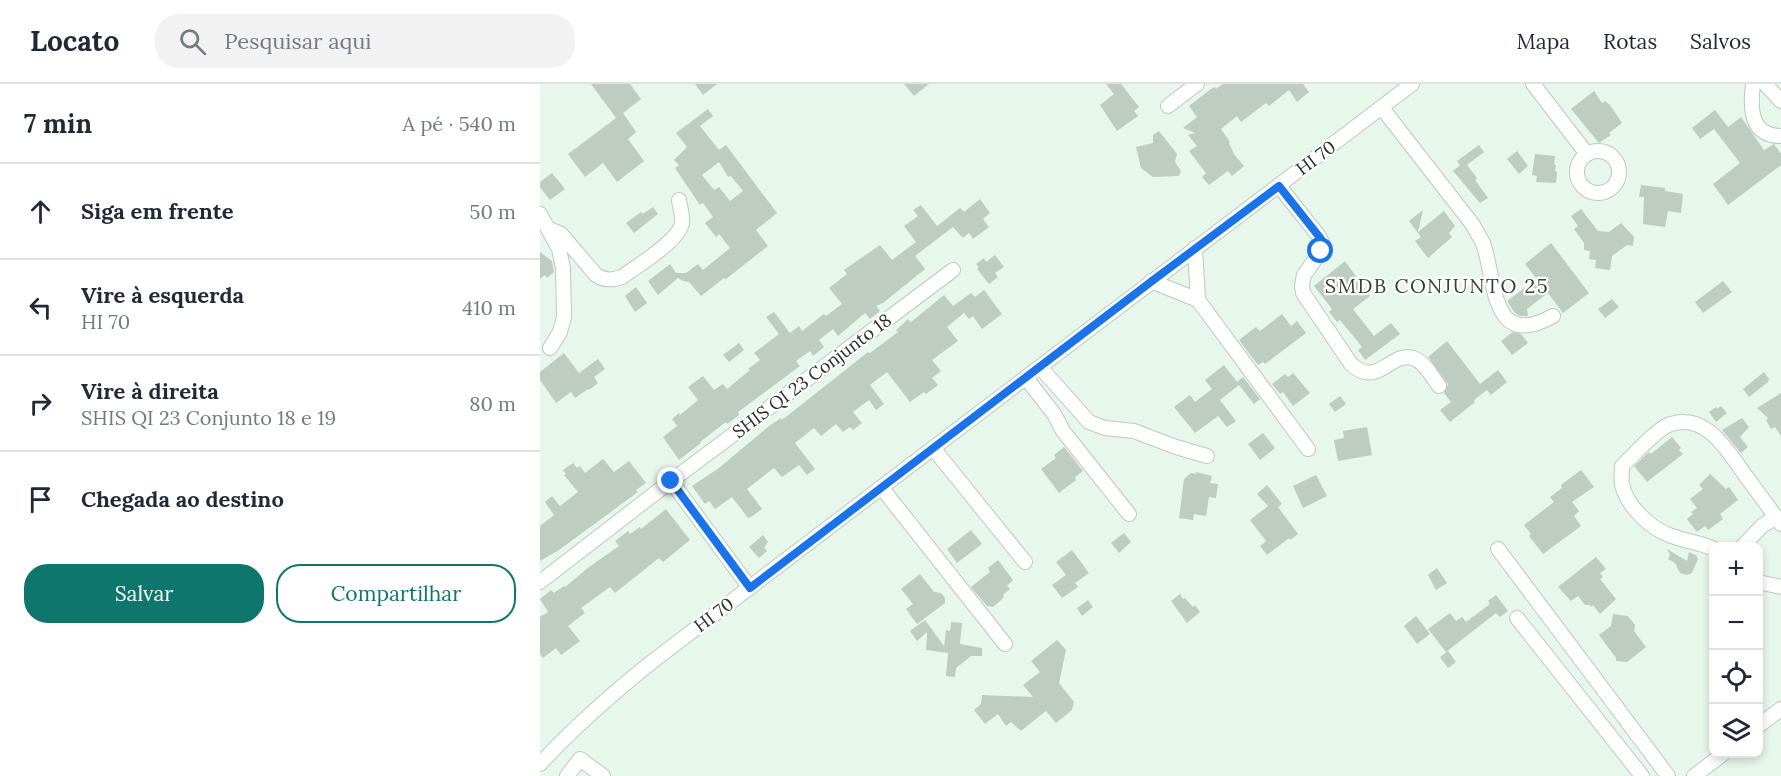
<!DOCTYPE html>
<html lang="pt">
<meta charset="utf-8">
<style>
body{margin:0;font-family:Lora,serif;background:#f2f2f3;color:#1f2937}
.controls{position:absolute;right:18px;bottom:18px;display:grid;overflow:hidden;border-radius:12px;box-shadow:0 3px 9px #0003}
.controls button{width:54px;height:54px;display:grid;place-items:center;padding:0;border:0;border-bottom:2px solid #e0e1e3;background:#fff;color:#1f2937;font:30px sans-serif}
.stop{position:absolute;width:18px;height:18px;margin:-14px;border:4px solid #1a73e8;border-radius:50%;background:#fff}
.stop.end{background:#1a73e8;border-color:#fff;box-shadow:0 2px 6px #0008}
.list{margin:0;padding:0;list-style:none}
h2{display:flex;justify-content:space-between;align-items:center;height:78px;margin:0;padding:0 24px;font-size:26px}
h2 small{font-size:20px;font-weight:400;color:#747a83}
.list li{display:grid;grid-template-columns:39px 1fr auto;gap:18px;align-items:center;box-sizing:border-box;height:96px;padding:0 24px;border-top:2px solid #e0e1e3}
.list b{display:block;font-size:22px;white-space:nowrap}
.list p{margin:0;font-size:20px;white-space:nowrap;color:#747a83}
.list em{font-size:20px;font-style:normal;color:#747a83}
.actions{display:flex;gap:12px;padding:18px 24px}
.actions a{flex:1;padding:14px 0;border:2px solid #0f766e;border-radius:24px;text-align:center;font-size:21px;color:#0f766e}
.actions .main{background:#0f766e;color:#fff}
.icon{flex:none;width:33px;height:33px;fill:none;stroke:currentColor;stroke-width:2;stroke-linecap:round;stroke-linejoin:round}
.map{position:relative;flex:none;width:1241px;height:692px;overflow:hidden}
header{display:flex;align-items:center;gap:36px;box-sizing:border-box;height:84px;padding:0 30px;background:#fff;border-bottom:2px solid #e0e1e3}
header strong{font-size:28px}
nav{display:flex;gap:33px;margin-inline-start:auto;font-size:21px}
.search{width:420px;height:54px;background:#f2f2f3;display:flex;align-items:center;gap:15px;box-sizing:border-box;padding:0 21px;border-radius:24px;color:#747a83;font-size:22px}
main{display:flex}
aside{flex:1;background:#fff}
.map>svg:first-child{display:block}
</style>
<header>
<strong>Locato</strong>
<div class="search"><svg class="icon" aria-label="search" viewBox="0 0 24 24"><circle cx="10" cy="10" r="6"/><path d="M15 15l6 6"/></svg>Pesquisar aqui</div>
<nav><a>Mapa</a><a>Rotas</a><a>Salvos</a></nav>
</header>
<main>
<aside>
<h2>7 min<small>A pé · 540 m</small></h2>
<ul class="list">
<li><svg class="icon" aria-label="ahead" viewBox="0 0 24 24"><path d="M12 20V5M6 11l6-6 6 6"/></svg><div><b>Siga em frente</b></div><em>50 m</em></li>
<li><svg class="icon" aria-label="left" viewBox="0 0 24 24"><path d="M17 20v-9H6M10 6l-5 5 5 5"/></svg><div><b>Vire à esquerda</b><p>HI 70</p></div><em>410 m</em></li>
<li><svg class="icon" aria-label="right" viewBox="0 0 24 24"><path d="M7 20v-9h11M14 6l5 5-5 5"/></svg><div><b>Vire à direita</b><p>SHIS QI 23 Conjunto 18 e 19</p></div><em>80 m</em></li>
<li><svg class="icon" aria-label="arrive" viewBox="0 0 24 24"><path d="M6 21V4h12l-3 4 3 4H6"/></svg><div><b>Chegada ao destino</b></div></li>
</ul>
<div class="actions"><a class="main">Salvar</a><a>Compartilhar</a></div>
</aside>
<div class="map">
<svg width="1241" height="692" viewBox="0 0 1241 692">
<rect width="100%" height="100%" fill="#e8f7ec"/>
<!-- building -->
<g fill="#beccc1" fill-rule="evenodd">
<path d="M51 0H90L101 15 83 29 96 48 88 55 104 77 77 98 63 79 45 93 28 70 76 34Z"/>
<path d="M155 0H177L163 11Z"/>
<path d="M364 0H389L374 12Z"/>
<path d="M566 0H581L599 23 594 27 598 32 577 47 560 21 574 10Z"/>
<path d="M683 0H763L769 8 757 18 749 6 729 22 726 19 701 38 697 32 681 45 690 58 689 59 694 70 704 82 692 92 688 87 669 101 662 93 666 89 649 67 657 62 648 51 655 49 643 44 657 33 649 22 671 5 675 3 676 5Z"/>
<path d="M1054 7 1062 19 1065 17 1070 21 1082 39 1069 49 1071 51 1059 59 1031 25Z"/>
<path d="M168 25 173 32 160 42 179 66 186 61 237 129 216 146 228 162 186 195 184 194 161 212 149 198 143 197 138 194 118 211 108 197 130 180 136 189H146L158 180 163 186 190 164 179 150 176 153 165 139 173 133 163 119 160 121 135 84 139 81 134 76 147 63 136 49ZM179 78 188 93 191 92 203 107 190 117 179 103 174 106 162 91Z"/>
<path d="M1175 26 1188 43 1201 33 1224 66 1234 60 1241 70V81L1188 121 1173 100 1200 79 1174 45 1160 55 1152 44Z"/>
<path d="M619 47 637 70 635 78 641 87 639 92 613 93 601 84 596 63 613 59V51Z"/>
<path d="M939 61 944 68 927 81 937 94 935 96 948 114 940 119 913 87 920 81 917 77Z"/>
<path d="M977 67 988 82 979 90 967 75Z"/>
<path d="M995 70 1015 72 1014 81H1016L1015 87 1017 88 1016 99 996 98 997 92 992 91Z"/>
<path d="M12 89 25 105 10 116 0 103V98Z"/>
<path d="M1101 101 1125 104V107L1143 110 1141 129 1128 127 1125 143 1103 140 1104 113H1099Z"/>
<path d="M440 115 450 129 443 135 449 143 433 155 429 149 423 154 413 143 375 172 385 185 343 219 336 222 340 227 330 235 325 229 298 252 293 245 279 256 284 263 273 272 270 267 256 277 260 282 198 328 199 331 187 340 186 338 160 358 161 359 139 376 123 353 137 342 132 335 139 329 140 331 158 316 148 303 163 292 174 306 183 300 187 305 210 286 208 285 220 276 214 269 239 250 226 233 234 228 250 249 259 242 262 247 284 230 286 232 302 220 289 204 307 190 304 186 340 161 352 176 376 158 364 142 378 132 373 126 381 121 397 142 420 124 424 128Z"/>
<path d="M113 123 118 130 94 149 86 139 101 128 103 130Z"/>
<path d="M1041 125 1058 147 1069 148 1081 139 1094 153 1093 162 1087 161 1072 172 1070 186 1055 184 1056 176 1049 175 1050 167 1044 166V159L1034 145 1038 142 1031 132Z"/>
<path d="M883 126 878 148 904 127 915 142 909 149 912 153 888 174 875 157 881 153 869 137Z"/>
<path d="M1011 159 1049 209 1023 229 1008 209 987 225 988 232H980L975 229 967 217 997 195 985 180Z"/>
<path d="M0 168 12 177 14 188 7 194 5 191 0 195Z"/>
<path d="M455 171 464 183 455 189 458 193 449 200 437 185 439 183 436 180 444 174 446 178Z"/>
<path d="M805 177 830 212 813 225 834 252 851 239 860 250 825 276 818 266 822 263 800 236 797 238 789 228 792 225 774 202Z"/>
<path d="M1183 197 1192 208 1163 229 1155 218Z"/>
<path d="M96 203 107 219 95 228 85 212Z"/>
<path d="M444 206 462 230 442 245 433 232 429 235 424 229 407 243 418 257 392 276 401 287 392 294 398 301 386 310 384 308 370 318 347 288 330 301 344 320 336 326 329 316 313 328 322 339 313 346 310 343 303 348 296 340 281 352 274 344 255 359 275 385 267 391 259 381 242 393 234 384 207 405 222 425 211 433 208 434 192 413 175 425 169 417 165 420 152 402 179 384 229 342 241 334 242 336 328 268 330 269 358 248 356 246 368 235 371 238 404 211 413 222 431 209 435 213Z"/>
<path d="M1072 215 1079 223 1065 234 1058 225Z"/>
<path d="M742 230 751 242 757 237 766 249 725 280 723 278 718 281 699 256 716 243 720 247Z"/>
<path d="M973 248 981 250 988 259 972 271 961 257Z"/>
<path d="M907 257 940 300 958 286 967 298 951 311 947 306 934 316 935 318 910 338 900 326 911 318 904 309 908 300 888 273Z"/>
<path d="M199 259 204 266 189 278 183 271Z"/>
<path d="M24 269 39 289 58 275 65 285 54 293 58 299 49 306 48 305 35 314 31 308 16 319 0 296V288Z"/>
<path d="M684 281 697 298 703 293 720 315 714 320 699 301 680 316 696 337 687 343 678 332 655 349 634 323 650 311 655 318 672 305 665 296Z"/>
<path d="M1224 288 1229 295 1228 298 1209 313 1203 305Z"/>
<path d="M753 289 770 309 753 322 743 308 740 310 732 300 745 290 748 293Z"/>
<path d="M1241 309V352L1235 343 1231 345 1226 336 1228 334 1217 324Z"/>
<path d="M800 312 806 320 795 328 789 320Z"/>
<path d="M1181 322 1187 329 1176 338 1169 328 1176 323 1177 325Z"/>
<path d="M1202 334 1209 343 1200 353 1208 363 1201 369 1182 346Z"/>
<path d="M827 343 832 371 798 377 794 356 804 354 803 347Z"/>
<path d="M723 349 735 364 720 376 708 360Z"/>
<path d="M1132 353 1141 364 1139 366 1143 370 1107 398 1094 382 1109 368 1111 370Z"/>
<path d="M524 363 543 387 535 393 536 396 519 409 501 385 516 374 514 371Z"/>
<path d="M63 375 74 388 89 377 106 399 96 406 98 408 19 466 0 477V442L14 431 5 418 12 412 20 422 38 408 24 391 26 390 23 386 33 379 37 384 40 382 45 389Z"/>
<path d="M1041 386 1054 403 1032 418 1039 427 1034 432 1041 442 1003 470 989 452 991 450 984 441 1014 418 1010 413 1022 404 1021 401Z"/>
<path d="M656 388 672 392 670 399 678 400 676 414 669 413 666 432 654 430 653 436 639 434 644 395 651 389 656 390Z"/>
<path d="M1170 390 1186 405 1189 403 1198 416 1180 430 1183 435 1168 446 1165 442 1157 448 1147 435 1153 430 1151 428 1157 424 1150 415 1163 405 1159 401Z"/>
<path d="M776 391 787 412 763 424 753 402Z"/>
<path d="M727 401 742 420 738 423 758 450 750 456 749 454 727 471 720 462 726 457 710 436 728 422 717 410Z"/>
<path d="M126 425 150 456 123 478 119 474 75 509 70 503 41 524 45 529 28 542 40 557 21 571 16 564 3 574 0 570V533L8 528 0 515 11 506 14 509 24 502 25 503 49 483 79 462 75 457 88 447 90 450 100 443 101 445Z"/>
<path d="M431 446 442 460 417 479 407 465Z"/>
<path d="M584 449 591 458 579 469 571 459Z"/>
<path d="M223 451 228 458 224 464 227 467 219 474 209 463Z"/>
<path d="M1127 465 1147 477 1149 468 1156 471 1158 475 1152 489 1147 491 1140 489 1135 479 1128 475 1130 471Z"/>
<path d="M532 466 549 489 535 499 538 503 522 514 512 501 526 491 516 478Z"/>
<path d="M1056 473 1066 485 1060 489 1063 493 1060 495 1076 515 1060 530 1053 521 1051 523 1050 521H1045L1038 512 1031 517 1018 503Z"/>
<path d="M458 476 473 496 467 502 470 505 463 511 464 513 460 517 453 523 447 522 431 503 450 488 448 484Z"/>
<path d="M897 484 907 499 896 506 888 491Z"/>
<path d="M380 490 394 508 401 509 405 514V519L377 540 366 525 373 520 361 505Z"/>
<path d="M640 510 643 515 645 514 653 523 655 521 660 528 647 539 631 517Z"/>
<path d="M956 511 968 527 960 533 956 529 906 568 888 545 910 529 916 537 922 533 926 538 950 520 948 517Z"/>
<path d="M548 516 553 523 542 532 537 524Z"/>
<path d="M1073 530 1088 532 1095 541 1094 547 1106 563 1087 578 1076 577V574L1059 551 1071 542Z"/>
<path d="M876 532 890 550 877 560 864 542Z"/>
<path d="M385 536 404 562 406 546 410 547 411 538 422 539 420 560 442 564V572H431L416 584 415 593 406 592 408 569 386 566 387 548 377 557 370 547Z"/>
<path d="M517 556 526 566 519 599 534 618 532 626 516 639 506 627 481 647 471 638 466 642 458 630 445 640 434 626 441 620 442 611 493 613 483 601 500 588 491 577Z"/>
<path d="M908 567 916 578 908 584 900 573Z"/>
</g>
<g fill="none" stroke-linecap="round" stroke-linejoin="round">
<!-- minor casing -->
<g stroke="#bccabf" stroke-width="16">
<g id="minor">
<path d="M993 0 1047 70"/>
<path d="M1213 0C1210 24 1210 52 1241 52"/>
<path d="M1225 0 1241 17"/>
<path d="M628 22 657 0"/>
<path d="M842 24 933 141C936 148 942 155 944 162 956 201 952 266 1013 232"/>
<circle cx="1058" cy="88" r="21"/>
<path d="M739 102 778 151 783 160 781 167 764 191 762 201 763 209 811 280C838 305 850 267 873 274 885 278 892 293 899 302"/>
<path d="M0 130 19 165 23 184 24 233 20 248 10 264"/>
<path d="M9 145 21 150 56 191C65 197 73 196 82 193 97 182 139 157 142 139 143 132 140 123 139 116"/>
<path d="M655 164 658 216"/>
<path d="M611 197 658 216 768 365"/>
<path d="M500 283 549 338 565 344 594 347 636 363 667 372"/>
<path d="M486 294 514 330 523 347 589 430"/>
<path d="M393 364 485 478"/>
<path d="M131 397 210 504"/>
<path d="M341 403 465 560"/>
<path d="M1202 463 1222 442 1236 433"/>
<path d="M958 465 1128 692"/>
<path d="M1174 465C1159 458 1144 457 1129 451 1110 444 1087 422 1082 401 1081 396 1082 388 1082 382 1093 372 1117 344 1131 340 1168 328 1190 371 1208 395 1219 410 1230 425 1241 440"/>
<path d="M0 498 131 397 413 186"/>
<path d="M1218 498 1241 503"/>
<path d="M977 534 1102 692"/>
<path d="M1218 642 1241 625"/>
<path d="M0 680C35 642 73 609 113 577L872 0"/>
<path d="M27 692 40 675 63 692"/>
<path d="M1154 692 1183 670"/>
</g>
</g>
<!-- minor -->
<use href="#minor" stroke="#fff" stroke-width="14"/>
</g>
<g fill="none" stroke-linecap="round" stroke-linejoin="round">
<!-- route -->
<path stroke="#1a73e8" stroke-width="8" d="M131 397 210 504 612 197 739 102 781 155V167"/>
</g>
<g text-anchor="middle" stroke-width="4.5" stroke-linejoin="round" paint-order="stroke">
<!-- street labels -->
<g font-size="18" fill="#2a302c" stroke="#fff">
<text transform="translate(776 74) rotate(-37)" y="6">HI 70</text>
<text transform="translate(272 292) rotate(-37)" y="6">SHIS QI 23 Conjunto 18</text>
<text transform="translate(174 531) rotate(-37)" y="6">HI 70</text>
</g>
<!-- neighbourhood labels -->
<g font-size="20" letter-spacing="1.5" fill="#364139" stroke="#fff">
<text x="897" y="209">SMDB CONJUNTO 25</text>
</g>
</g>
</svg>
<div class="controls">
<button>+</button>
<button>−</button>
<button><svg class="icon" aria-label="locate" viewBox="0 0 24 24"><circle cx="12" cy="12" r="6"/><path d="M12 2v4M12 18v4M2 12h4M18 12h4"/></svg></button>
<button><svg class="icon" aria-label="layers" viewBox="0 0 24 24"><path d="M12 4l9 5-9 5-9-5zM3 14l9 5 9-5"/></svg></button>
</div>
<div class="stop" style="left:781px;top:167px"></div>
<div class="stop end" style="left:131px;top:397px"></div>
</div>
</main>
